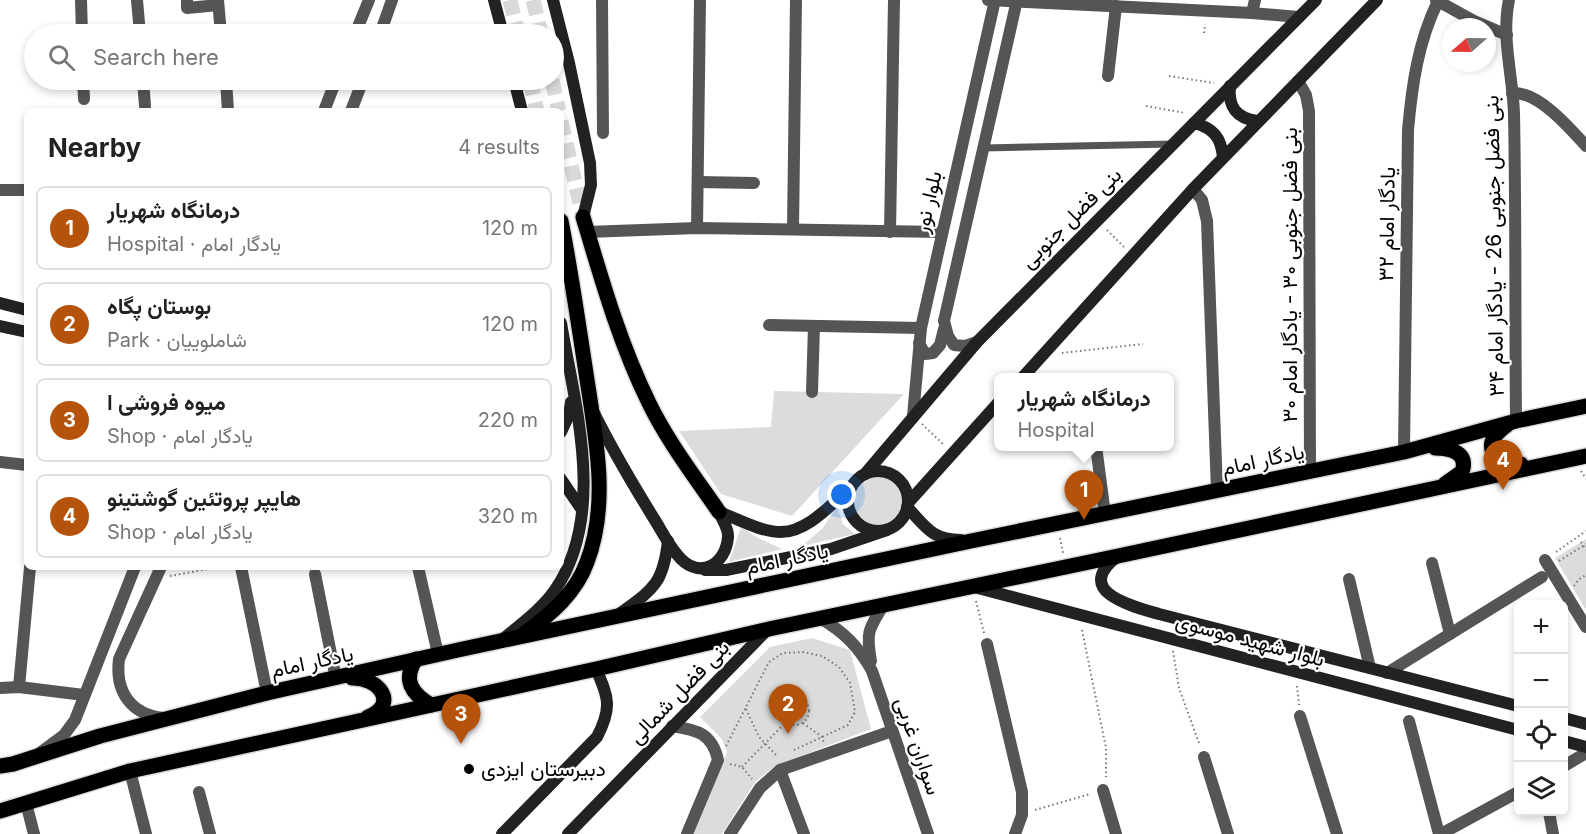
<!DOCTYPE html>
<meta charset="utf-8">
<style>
body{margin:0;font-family:Inter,Vazirmatn,sans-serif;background:#f2f2f2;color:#222}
.controls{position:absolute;right:18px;bottom:18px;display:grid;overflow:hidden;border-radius:9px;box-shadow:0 3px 9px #0003}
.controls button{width:54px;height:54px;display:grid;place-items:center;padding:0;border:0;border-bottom:2px solid #e0e0e0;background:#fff;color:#222;font:30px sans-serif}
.compass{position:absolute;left:1442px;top:18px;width:54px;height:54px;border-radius:50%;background:#fff;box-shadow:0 3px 9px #0003;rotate:250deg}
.you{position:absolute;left:842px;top:495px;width:21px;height:21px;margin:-15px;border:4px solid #fff;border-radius:50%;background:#1a73e8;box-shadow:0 0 0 9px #1a73e833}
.badge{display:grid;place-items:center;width:39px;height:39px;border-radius:50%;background:#b45309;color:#fff;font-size:20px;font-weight:700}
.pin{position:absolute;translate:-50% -50px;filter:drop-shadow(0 2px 3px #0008)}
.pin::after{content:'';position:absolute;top:32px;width:21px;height:18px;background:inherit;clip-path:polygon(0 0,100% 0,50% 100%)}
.popup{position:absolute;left:994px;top:373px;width:180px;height:78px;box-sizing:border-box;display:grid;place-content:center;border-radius:9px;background:#fff;filter:drop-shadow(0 2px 4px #0005);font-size:20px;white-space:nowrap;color:#767676}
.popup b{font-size:22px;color:#222}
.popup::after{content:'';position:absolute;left:50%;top:100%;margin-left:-12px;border:12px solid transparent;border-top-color:#fff}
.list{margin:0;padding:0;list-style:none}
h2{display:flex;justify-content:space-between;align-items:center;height:78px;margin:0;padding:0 24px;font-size:26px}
h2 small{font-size:20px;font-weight:400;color:#767676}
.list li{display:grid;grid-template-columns:39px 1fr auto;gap:18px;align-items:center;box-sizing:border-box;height:84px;margin:0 12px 12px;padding:0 12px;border:2px solid #e0e0e0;border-radius:9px}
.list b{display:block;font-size:22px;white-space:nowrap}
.list p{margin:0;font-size:20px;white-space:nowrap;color:#767676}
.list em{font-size:20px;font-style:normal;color:#767676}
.icon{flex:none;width:33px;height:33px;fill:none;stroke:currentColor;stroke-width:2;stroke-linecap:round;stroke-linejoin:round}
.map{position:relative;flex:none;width:1586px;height:834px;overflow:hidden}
.search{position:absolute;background:#fff;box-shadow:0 3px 9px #0003;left:24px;top:24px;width:540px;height:66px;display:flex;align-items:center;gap:15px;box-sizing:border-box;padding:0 21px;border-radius:33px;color:#767676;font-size:22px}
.panel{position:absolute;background:#fff;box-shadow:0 3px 9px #0003;left:24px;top:108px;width:540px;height:462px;border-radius:9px}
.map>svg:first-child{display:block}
</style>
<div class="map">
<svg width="1586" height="834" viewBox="0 0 1586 834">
<rect width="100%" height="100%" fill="#fff"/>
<!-- green -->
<g fill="#dcdcdc">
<path d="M774 391 904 394 792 516 721 494 679 431 771 427Z"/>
<circle cx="877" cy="501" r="25"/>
<path d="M837 507 843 524 855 534 802 546 822 529Z"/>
<path d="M741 527 758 538 782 549 729 562Z"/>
<path d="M1586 539V610L1555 558Z"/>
<path d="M812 638 850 650 871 729 775 766 755 782 722 834H694L727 752 722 739 700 717 770 647Z"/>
</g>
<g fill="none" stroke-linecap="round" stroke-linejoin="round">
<!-- primary-tunnel -->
<g stroke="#d9d9d9" stroke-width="15" stroke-dasharray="15 8" stroke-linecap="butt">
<path d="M510 0 518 34"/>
<path d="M533 0 541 34"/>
<path d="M530 80 537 111"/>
<path d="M552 80 559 111"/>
<path d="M561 121 583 217"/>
</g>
<!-- primary casing -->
<g stroke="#dbdbdb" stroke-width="18">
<g id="primary">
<path d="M583 217C602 281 620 344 649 403 668 442 695 477 719 512"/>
<path d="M1507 425C1491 437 1486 445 1498 462L1510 465 1521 464"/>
<path d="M1435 448C1451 448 1469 453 1462 472L1445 484"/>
<path d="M525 633C551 614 576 593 587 562 610 502 595 434 586 373 578 322 571 271 561 221"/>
<path d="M416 659C402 680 412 694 431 705"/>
<path d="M352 678C378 677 400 704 368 717"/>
<path d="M0 766 13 764 100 736 267 693 458 650 971 541 1404 452 1516 421 1586 406"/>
<path d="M0 811 130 771 596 669 769 629 1118 556 1586 456"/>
</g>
</g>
<!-- path -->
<g stroke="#777" stroke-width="2" stroke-dasharray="1.5 3" stroke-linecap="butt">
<path d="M1204 33 1205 24"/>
<path d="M1169 76 1214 83"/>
<path d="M1146 106 1185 113"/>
<path d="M1107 230 1124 247"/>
<path d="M1062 353 1143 344"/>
<path d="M922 424 944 445"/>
<path d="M1581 471 1586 479"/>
<path d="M1060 538 1063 553"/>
<path d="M1581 542 1586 550"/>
<path d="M1556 552 1586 531"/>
<path d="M1559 561 1586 544"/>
<path d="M170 576 219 567"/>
<path d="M1574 586 1579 579 1586 575"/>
<path d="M976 601 984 633"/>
<path d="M1082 630 1106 748V777"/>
<path d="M1173 651 1179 688 1200 746"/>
<path d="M1297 686 1299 705"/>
<circle cx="795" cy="711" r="14"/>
<path d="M746 709 759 737 778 757"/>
<path d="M803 723 822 737 824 743"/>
<path d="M726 746 769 662 783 653 803 652 822 656 839 667 850 683 855 712 848 725 794 750"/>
<path d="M730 764 742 767 752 779"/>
<path d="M742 767 786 722"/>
<path d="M1035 810 1090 794"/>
</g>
<!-- service -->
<path stroke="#555" stroke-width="7" d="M983 148 1172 144"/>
<!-- minor -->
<g stroke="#555" stroke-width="12">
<path d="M81 0 82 34"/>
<path d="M137 0 140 34"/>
<path d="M187 0V8L218 5"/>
<path d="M218 0 221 34"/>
<path d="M602 0 603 133"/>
<path d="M988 0 1252 13 1299 17"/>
<path d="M1436 0 1474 21 1507 35"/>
<path d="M1509 0C1501 38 1513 76 1514 114 1516 216 1515 318 1516 421"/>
<path d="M1252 13 1255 0"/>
<path d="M1108 76 1116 6"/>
<path d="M83 80 84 99"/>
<path d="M143 80 145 106"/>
<path d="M226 80 228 111"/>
<path d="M1298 81 1306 95 1309 111 1310 471"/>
<path d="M1512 93C1538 91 1570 128 1586 146"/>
<path d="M698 182 754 183"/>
<path d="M1193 189 1202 200 1207 221 1217 491"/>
<path d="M0 190H27"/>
<path d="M697 228 700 0"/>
<path d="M793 229 796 0"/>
<path d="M587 232 697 228 941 232"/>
<path d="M890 232 894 0"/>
<path d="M769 325 921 328"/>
<path d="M812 392 814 326"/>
<path d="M1096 446 1105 514"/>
<path d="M1404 452 1408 130C1412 85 1418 42 1438 1"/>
<path d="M0 462 27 465"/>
<path d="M1545 560 1586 627"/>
<path d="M1432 563 1450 634"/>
<path d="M241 567 267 693"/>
<path d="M418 567 438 654"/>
<path d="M315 574 336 679"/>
<path d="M1349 579 1370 668"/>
<path d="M987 644 1022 792V815L1015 834"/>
<path d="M1387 673 1542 577"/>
<path d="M19 687 30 567"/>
<path d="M0 688 19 687 84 695"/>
<path d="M1300 716 1337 834"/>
<path d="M1409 721 1439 834"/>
<path d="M672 726C697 730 712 733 718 760L687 834"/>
<path d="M1204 757 1228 834"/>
<path d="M1564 766 1586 753"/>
<path d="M780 770 804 834"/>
<path d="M130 771 146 834"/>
<path d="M1103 790 1116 834"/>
<path d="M199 792 210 834"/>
<path d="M26 803 34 834"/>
<path d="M1549 812 1553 834"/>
<path d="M730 834 760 788 780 770 892 731"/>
<path d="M1441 834 1518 792"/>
</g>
<!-- tertiary -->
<g stroke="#555" stroke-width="12">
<path d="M355 34 369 0"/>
<path d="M380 34 392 0"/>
<path d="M324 111 336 80"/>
<path d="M351 111 363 80"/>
<path d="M977 342 965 346 954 345 948 336 944 321 1017 0"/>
<path d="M919 343 925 354 933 353 940 345 944 329"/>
<path d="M913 416 921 328 995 0"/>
<path d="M161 567 119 659C115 691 130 714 163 718"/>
<path d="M820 618C844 632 859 647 872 671L928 834"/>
<path d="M871 661C866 633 868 630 883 606"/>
<path d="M41 752 64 735 75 720 135 567"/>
</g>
<!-- secondary -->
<g stroke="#222" stroke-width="12">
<path d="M494 0 503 34"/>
<path d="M553 0 569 63 590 163 591 185 583 217"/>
<path d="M514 80 522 111"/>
<path d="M1230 86C1228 107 1236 118 1257 121"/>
<path d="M1194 123C1213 128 1221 137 1223 157"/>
<path d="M0 303 27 310"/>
<path d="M0 326 27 332"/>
<path d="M1022 378 1193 189 1377 0"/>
<path d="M594 413C612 449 632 483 653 517 662 531 669 547 681 559 701 579 726 564 728 537 729 529 722 520 719 512"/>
<path d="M561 432 569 415 571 402"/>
<circle cx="878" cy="501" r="30"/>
<path d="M865 474 977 342 1316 0"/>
<path d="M561 479 582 510"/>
<path d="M908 503 998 403"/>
<path d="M907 507C927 528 931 539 961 540"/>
<path d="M719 512C738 519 761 532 781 532 808 532 832 503 851 487"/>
<path d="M1118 556C1072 591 1131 606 1159 614L1518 706"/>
<path d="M705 570H726L831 549 887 530"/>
<path d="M974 587 1518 730"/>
<path d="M618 615C653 589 663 585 668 541"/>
<path d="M502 640C521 624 542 609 555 590 607 514 575 406 561 323"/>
<path d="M1564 718 1586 724"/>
<path d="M1564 741 1586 747"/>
<path d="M502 834 597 737C612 708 609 698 596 669"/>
<path d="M568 834 768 629"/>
</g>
<!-- primary -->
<use href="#primary" stroke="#000" stroke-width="15"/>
</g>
<!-- markers -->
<circle fill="#000" stroke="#fff" stroke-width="2" cx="469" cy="769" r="6"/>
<g text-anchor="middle" stroke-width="4.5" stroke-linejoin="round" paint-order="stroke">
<!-- street labels -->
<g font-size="21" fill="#000" stroke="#fff">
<text transform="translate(928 202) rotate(-77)" y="7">بلوار نور</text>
<text transform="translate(1071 218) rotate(-45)" y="7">بنی فضل جنوبی</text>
<text transform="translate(1387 224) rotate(-89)" y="7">یادگار امام ۳۲</text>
<text transform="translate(1494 246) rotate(-91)" y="7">بنی فضل جنوبی 26 - یادگار امام ۳۴</text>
<text transform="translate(1290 275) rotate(-90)" y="7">بنی فضل جنوبی ۳۰ - یادگار امام ۳۰</text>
<text transform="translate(1263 460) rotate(-12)" y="7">یادگار امام</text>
<text transform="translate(787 559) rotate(-12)" y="7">یادگار امام</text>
<text transform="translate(1250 640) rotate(15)" y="7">بلوار شهید موسوی</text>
<text transform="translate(312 662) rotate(-12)" y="7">یادگار امام</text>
<text transform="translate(679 692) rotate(-46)" y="7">بنی فضل شمالی</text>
<text transform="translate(918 746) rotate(71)" y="7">سواران غربی</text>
</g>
<!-- poi labels -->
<g font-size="21" fill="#000" stroke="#fff" text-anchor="start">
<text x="481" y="776">دبیرستان ایزدی</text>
</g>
</g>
</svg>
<div class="controls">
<button>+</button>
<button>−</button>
<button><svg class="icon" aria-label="locate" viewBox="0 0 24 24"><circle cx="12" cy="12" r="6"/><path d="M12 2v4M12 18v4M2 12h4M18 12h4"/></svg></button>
<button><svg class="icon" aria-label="layers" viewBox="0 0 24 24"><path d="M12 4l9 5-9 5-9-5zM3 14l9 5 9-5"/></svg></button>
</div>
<svg class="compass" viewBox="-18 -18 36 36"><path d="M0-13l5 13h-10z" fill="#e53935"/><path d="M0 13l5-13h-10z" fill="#767676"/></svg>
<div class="you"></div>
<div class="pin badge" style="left:1084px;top:520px">1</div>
<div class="popup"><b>درمانگاه شهریار</b>Hospital</div>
<div class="pin badge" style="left:788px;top:734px">2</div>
<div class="pin badge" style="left:461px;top:744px">3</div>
<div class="pin badge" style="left:1503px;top:490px">4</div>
<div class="search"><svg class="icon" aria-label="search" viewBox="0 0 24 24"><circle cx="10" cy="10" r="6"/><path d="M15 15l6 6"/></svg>Search here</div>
<section class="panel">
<h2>Nearby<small>4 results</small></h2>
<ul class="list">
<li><span class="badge">1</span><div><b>درمانگاه شهریار</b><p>Hospital · یادگار امام</p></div><em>120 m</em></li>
<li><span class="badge">2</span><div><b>بوستان پگاه</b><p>Park · شاملوییان</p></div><em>120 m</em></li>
<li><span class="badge">3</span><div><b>میوه فروشی ا</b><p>Shop · یادگار امام</p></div><em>220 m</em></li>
<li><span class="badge">4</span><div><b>هایپر پروتئین گوشتینو</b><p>Shop · یادگار امام</p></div><em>320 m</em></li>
</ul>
</section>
</div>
